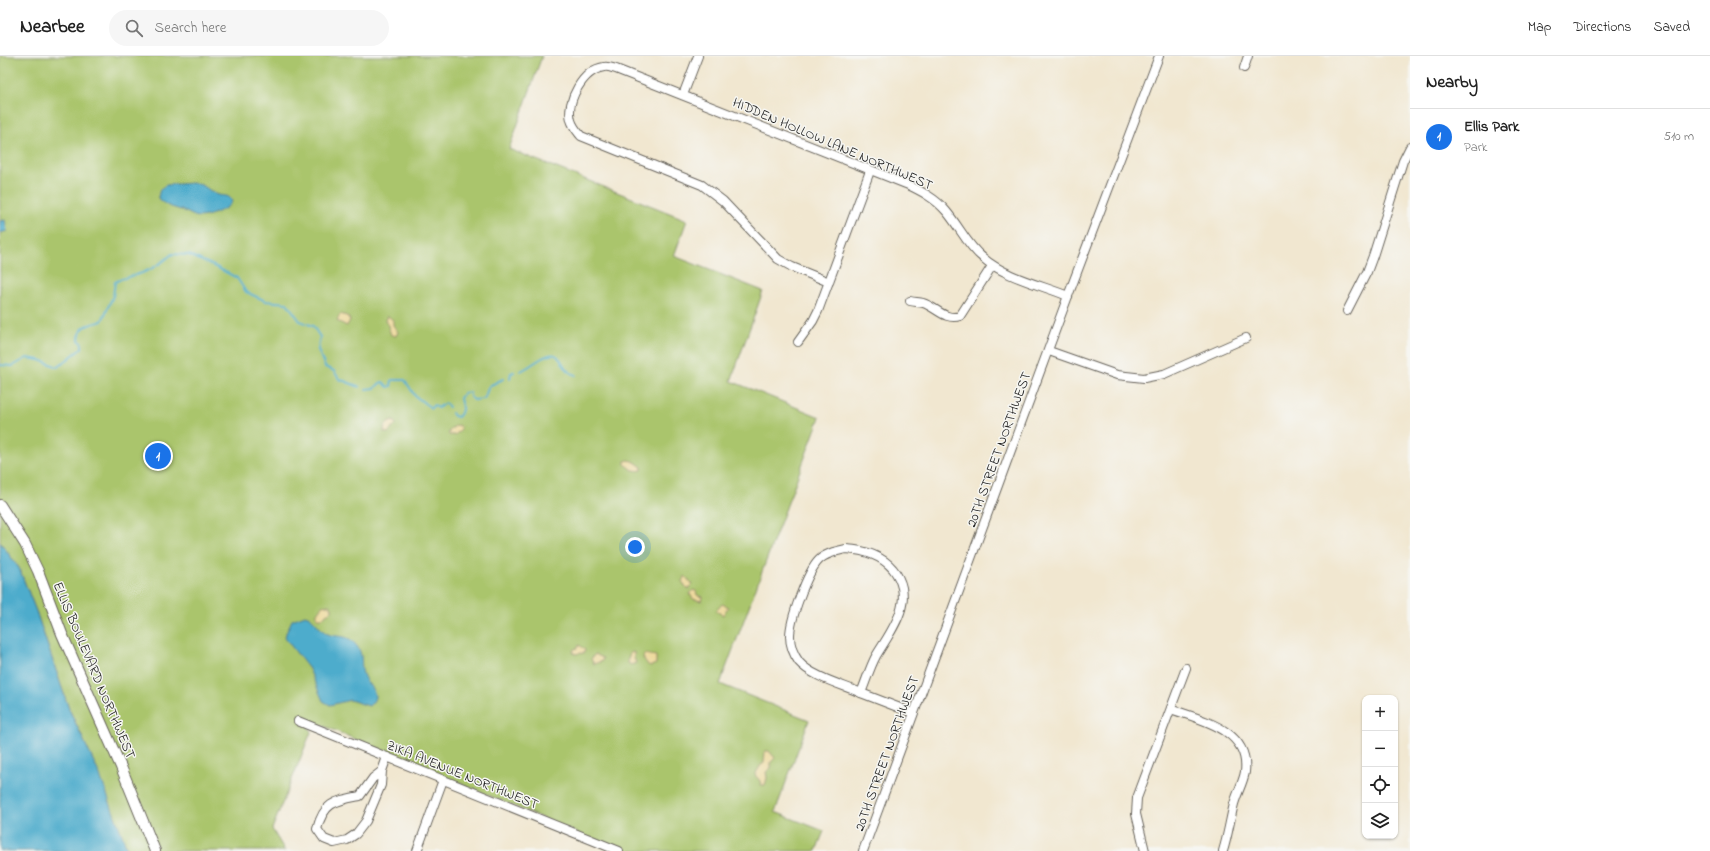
<!DOCTYPE html>
<meta charset="utf-8">
<style>
body{margin:0;font-family:"Indie Flower",sans-serif;background:#f6f6f6;color:#222}
.controls{position:absolute;right:12px;bottom:12px;display:grid;overflow:hidden;border-radius:8px;box-shadow:0 1px 3px #0004}
.controls button{width:36px;height:36px;display:grid;place-items:center;padding:0;border:0;border-bottom:1px solid #e0e0e0;background:#fff;color:#222;font:20px sans-serif}
.you{position:absolute;left:635px;top:491px;width:14px;height:14px;margin:-10px;border:3px solid #fff;border-radius:50%;background:#1a73e8;box-shadow:0 0 0 6px #1a73e833}
.badge{display:grid;place-items:center;width:26px;height:26px;border-radius:50%;background:#1a73e8;color:#fff;font-size:13px;font-weight:700}
.pin{position:absolute;translate:-50% -50%;border:2px solid #fff;box-shadow:0 1px 4px #0006}
.list{margin:0;padding:0;list-style:none}
h2{display:flex;justify-content:space-between;align-items:center;height:52px;margin:0;padding:0 16px;font-size:17px}
h2 small{font-size:13px;font-weight:400;color:#767676}
.list li{display:grid;grid-template-columns:26px 1fr auto;gap:12px;align-items:center;box-sizing:border-box;height:56px;padding:0 16px;border-top:1px solid #e0e0e0}
.list b{display:block;font-size:15px;white-space:nowrap}
.list p{margin:0;font-size:13px;white-space:nowrap;color:#767676}
.list em{font-size:13px;font-style:normal;color:#767676}
.icon{flex:none;width:22px;height:22px;fill:none;stroke:currentColor;stroke-width:2;stroke-linecap:round;stroke-linejoin:round}
.map{position:relative;flex:none;width:1410px;height:795px;overflow:hidden}
header{display:flex;align-items:center;gap:24px;box-sizing:border-box;height:56px;padding:0 20px;background:#fff;border-bottom:1px solid #e0e0e0}
header strong{font-size:19px}
nav{display:flex;gap:22px;margin-inline-start:auto;font-size:14px}
.search{width:280px;height:36px;background:#f6f6f6;display:flex;align-items:center;gap:10px;box-sizing:border-box;padding:0 14px;border-radius:22px;color:#767676;font-size:15px}
main{display:flex}
aside{flex:1;background:#fff}
.map>svg:first-child{display:block}
</style>
<header>
<strong>Nearbee</strong>
<div class="search"><svg class="icon" aria-label="search" viewBox="0 0 24 24"><circle cx="10" cy="10" r="6"/><path d="M15 15l6 6"/></svg>Search here</div>
<nav><a>Map</a><a>Directions</a><a>Saved</a></nav>
</header>
<main>
<div class="map">
<svg width="1410" height="795" viewBox="0 0 1410 795">
<rect width="100%" height="100%" fill="#f6f6f2"/>
<filter id="ink" filterUnits="userSpaceOnUse"><feTurbulence type="fractalNoise" baseFrequency=".025" numOctaves="2"/><feDisplacementMap in="SourceGraphic" scale="8" xChannelSelector="R" yChannelSelector="G"/><feConvolveMatrix kernelMatrix="1 2 1 2 8 2 1 2 1" color-interpolation-filters="sRGB"/></filter>
<filter id="wash" filterUnits="userSpaceOnUse"><feTurbulence type="fractalNoise" baseFrequency=".012" numOctaves="4" result="noise"/><feDisplacementMap in="SourceGraphic" scale="16" xChannelSelector="R" yChannelSelector="G"/><feGaussianBlur stdDeviation="0.9" result="paint"/><feColorMatrix in="noise" values="0 0 0 0 0 0 0 0 0 0 0 0 0 0 0 0 0 1.4 0 .05"/><feComposite in="paint" operator="in"/></filter>
<g filter="url(#wash)">
<rect width="100%" height="100%" fill="#f1e7d0"/>
<!-- green -->
<path fill="#aac56c" stroke="#637044" d="M0 0H542L509 93 687 164 674 200 763 235 731 325 820 361 720 628 809 664 775 756 824 775 816 795H620L305 662 311 676 272 773 285 795H128L81 678 69 653 36 555 19 512 0 486Z"/>
<!-- sand -->
<g fill="#eeda9e" stroke="#857b5d">
<path d="M340 258 347 260 350 264 347 270 337 265Z"/>
<path d="M388 260 393 264V269L398 276 396 280 391 279 386 264Z"/>
<path d="M394 365 396 368 388 377 384 376C383 371 388 365 394 365Z"/>
<path d="M458 369 460 370 461 373 455 379H449C447 375 454 370 458 369Z"/>
<path d="M629 404 635 406 642 411V414C636 416 629 413 625 408V405Z"/>
<path d="M685 520 692 528 689 533 686 532 682 525Z"/>
<path d="M693 534 696 535 697 539 703 541 702 545 693 543 690 538Z"/>
<path d="M722 548 728 551 723 559 716 555Z"/>
<path d="M329 549 332 551V555L326 558 323 562H317V557L322 550Z"/>
<path d="M579 589 585 594 584 597 574 598 573 594 577 592Z"/>
<path d="M634 596V602L636 607 631 609 628 607V602L630 597Z"/>
<path d="M595 598 603 602 602 605 594 608 591 603Z"/>
<path d="M644 598 656 600V608L651 610 648 609 643 602Z"/>
<path d="M765 695H769L775 702 771 706V712L766 716 767 722 765 729H761L760 725 755 719 760 710 764 707Z"/>
</g>
<!-- water -->
<g fill="#4eaccc" stroke="#356474">
<path d="M192 127C205 128 206 133 216 138 222 141 227 138 231 143L232 146C227 154 208 161 198 161 193 160 189 157 184 155 173 151 165 151 158 141L160 133 166 129Z"/>
<path d="M5 164 7 175 0 177V165Z"/>
<path d="M0 486 19 512 36 555 69 653 99 717 128 795H0Z"/>
<path d="M305 559C314 561 318 572 326 577 336 583 346 576 356 589 364 597 360 608 363 618 365 626 374 632 375 640 375 644 372 647 369 650L350 644 330 649 323 645 309 613 285 582 286 577 292 564Z"/>
</g>
<g fill="none" stroke-linecap="round" stroke-linejoin="round">
<!-- stream -->
<g stroke="#4eaccc" stroke-width="2">
<path d="M0 309 13 310 27 302 40 304 58 311 82 292V288L79 284C79 268 91 269 102 265L113 240 115 226C126 220 131 221 142 217 153 213 163 206 172 198L189 199 216 211 237 222 246 236 266 245 287 247 300 265 313 270 320 281 318 294 325 311 334 315 339 323 360 331"/>
<path d="M520 315C529 313 548 293 557 300 566 308 562 315 576 319"/>
<path d="M510 322 511 317 514 316"/>
<path d="M366 333 375 332 380 327 383 326 388 331 391 330 392 324H405L415 340 431 352 434 349 438 352 445 347 449 351"/>
<path d="M452 357 454 360 458 361C465 354 461 349 460 342L464 337 470 336V341L474 344 484 343 489 330 503 323"/>
</g>
</g>
</g>
<g filter="url(#ink)">
<g fill="none" stroke-linecap="round" stroke-linejoin="round">
<!-- minor casing -->
<g stroke="#67635b" stroke-width="10">
<g id="minor">
<path d="M1244 12 1248 0"/>
<path d="M683 39 698 0"/>
<path d="M829 226 792 211 778 203 723 145 702 129 581 80C577 75 573 71 571 64 566 45 583 14 604 11 608 10 612 12 616 13L906 128C921 135 935 142 946 155 959 170 967 189 982 201 1004 221 1041 229 1068 240"/>
<path d="M910 245C914 246 919 246 923 247 936 251 945 265 960 260L992 210"/>
<path d="M1347 255 1367 216 1373 200 1403 105 1410 91"/>
<path d="M798 286 813 265 818 255 870 115"/>
<path d="M1049 295 1117 319 1144 322 1164 318 1246 282"/>
<path d="M846 493C864 494 881 499 893 513 917 544 892 573 876 600 870 611 866 625 861 637 843 629 812 621 799 606 794 599 790 589 790 580 790 564 807 516 819 504 826 497 837 495 846 493Z"/>
<path d="M861 637 913 657"/>
<path d="M1171 653C1200 664 1250 673 1245 716 1243 727 1237 737 1234 748 1230 764 1228 779 1223 795"/>
<path d="M298 665 619 795"/>
<path d="M382 715 373 722 360 740C335 745 324 746 317 773L324 783 334 787 347 784 356 778 366 765 381 729 382 715 387 701"/>
<path d="M417 795 443 724"/>
<path d="M863 795 1068 240 1159 0"/>
<path d="M1145 795 1136 758 1137 742 1186 612"/>
</g>
</g>
<!-- tertiary casing -->
<g stroke="#67635b" stroke-width="12">
<path id="tertiary" d="M0 449 25 488 38 515 62 578 121 711 155 795"/>
</g>
<!-- minor -->
<use href="#minor" stroke="#fff" stroke-width="8"/>
<!-- tertiary -->
<use href="#tertiary" stroke="#fff" stroke-width="10"/>
</g>
</g>
<g text-anchor="middle" stroke-width="3" stroke-linejoin="round" paint-order="stroke">
<!-- street labels -->
<g font-size="14" fill="#1c1c1c" stroke="#f6f6f2">
<text transform="translate(833 87) rotate(23)" y="5">HIDDEN HOLLOW LANE NORTHWEST</text>
<text transform="translate(998 393) rotate(-70)" y="5">20TH STREET NORTHWEST</text>
<text transform="translate(95 614) rotate(67)" y="5">ELLIS BOULEVARD NORTHWEST</text>
<text transform="translate(886 697) rotate(-70)" y="5">20TH STREET NORTHWEST</text>
<text transform="translate(463 718) rotate(22)" y="5">ZIKA AVENUE NORTHWEST</text>
</g>
</g>
</svg>
<div class="controls">
<button>+</button>
<button>−</button>
<button><svg class="icon" aria-label="locate" viewBox="0 0 24 24"><circle cx="12" cy="12" r="6"/><path d="M12 2v4M12 18v4M2 12h4M18 12h4"/></svg></button>
<button><svg class="icon" aria-label="layers" viewBox="0 0 24 24"><path d="M12 4l9 5-9 5-9-5zM3 14l9 5 9-5"/></svg></button>
</div>
<div class="you"></div>
<div class="pin badge" style="left:158px;top:400px">1</div>
</div>
<aside>
<h2>Nearby<small></small></h2>
<ul class="list">
<li><span class="badge">1</span><div><b>Ellis Park</b><p>Park</p></div><em>510 m</em></li>
</ul>
</aside>
</main>
